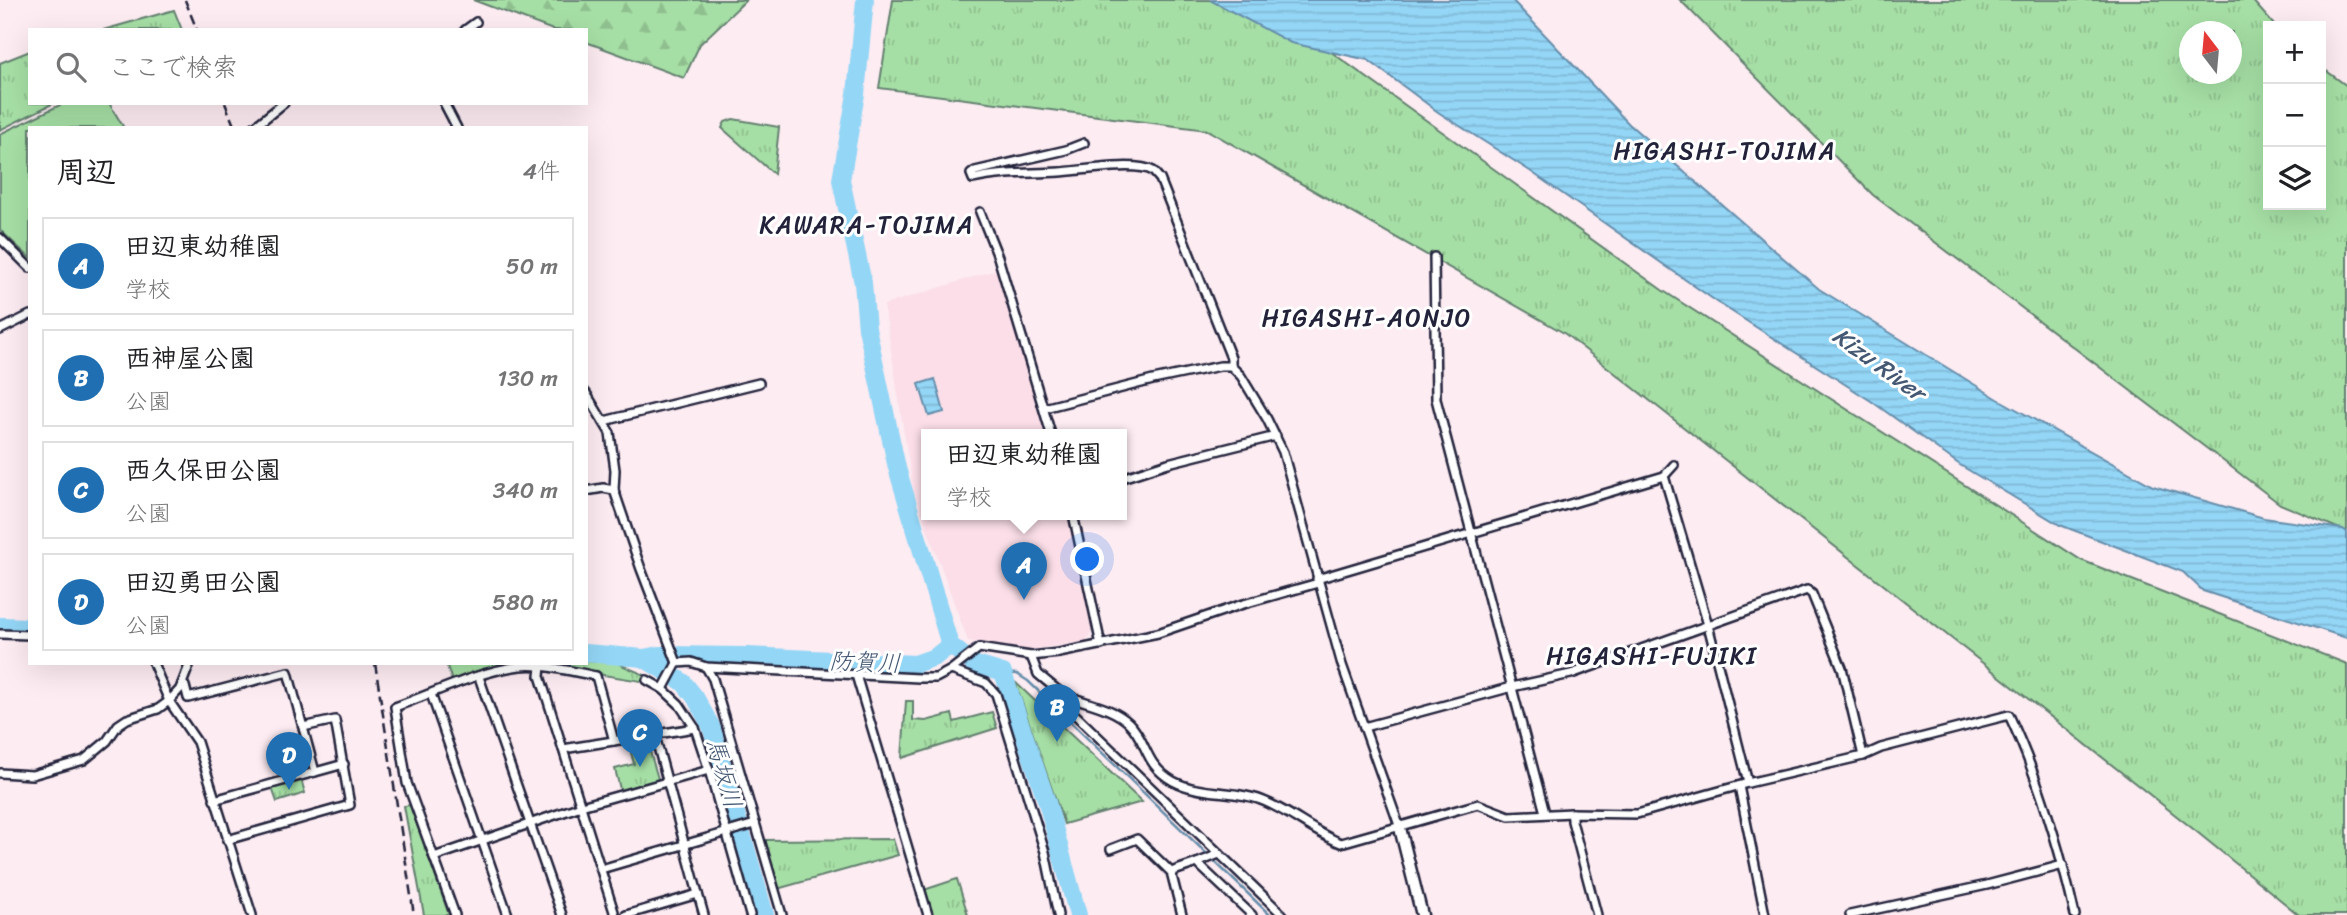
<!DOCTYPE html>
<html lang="ja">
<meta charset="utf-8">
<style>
body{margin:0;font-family:Sriracha,"Klee One",sans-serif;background:#f6f6f6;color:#202124}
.controls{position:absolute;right:21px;top:21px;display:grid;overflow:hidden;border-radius:0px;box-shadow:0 7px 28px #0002}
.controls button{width:63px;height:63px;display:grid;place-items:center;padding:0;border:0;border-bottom:2px solid #e0e0e0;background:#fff;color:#202124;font:35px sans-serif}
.compass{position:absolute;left:2179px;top:21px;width:63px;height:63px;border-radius:50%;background:#fff;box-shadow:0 7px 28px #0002;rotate:344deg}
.you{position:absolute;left:1088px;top:560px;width:24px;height:24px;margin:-18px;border:5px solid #fff;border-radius:50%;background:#1a73e8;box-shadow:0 0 0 10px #1a73e833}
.badge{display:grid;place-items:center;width:46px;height:46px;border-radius:50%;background:#1f6fb2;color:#fff;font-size:23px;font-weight:700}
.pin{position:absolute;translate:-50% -58px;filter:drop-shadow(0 2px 4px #0008)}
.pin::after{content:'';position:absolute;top:37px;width:24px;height:21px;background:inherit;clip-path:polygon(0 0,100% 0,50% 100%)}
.popup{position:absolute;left:921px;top:429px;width:206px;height:91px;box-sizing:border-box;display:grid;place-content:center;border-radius:0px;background:#fff;filter:drop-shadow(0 2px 5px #0005);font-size:23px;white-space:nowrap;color:#757577}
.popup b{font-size:26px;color:#202124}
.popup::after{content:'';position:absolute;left:50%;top:100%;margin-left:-14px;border:14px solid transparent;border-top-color:#fff}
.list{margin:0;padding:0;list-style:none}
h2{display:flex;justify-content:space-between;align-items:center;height:91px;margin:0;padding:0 28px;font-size:30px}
h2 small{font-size:23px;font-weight:400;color:#757577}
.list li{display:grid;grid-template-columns:46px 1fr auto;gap:21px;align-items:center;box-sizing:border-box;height:98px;margin:0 14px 14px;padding:0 14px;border:2px solid #e0e0e0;border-radius:0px}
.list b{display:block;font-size:26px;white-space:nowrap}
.list p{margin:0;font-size:23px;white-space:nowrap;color:#757577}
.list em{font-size:23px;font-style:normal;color:#757577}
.icon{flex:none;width:38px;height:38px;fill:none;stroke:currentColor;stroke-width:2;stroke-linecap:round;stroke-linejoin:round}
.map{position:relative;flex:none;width:2347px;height:915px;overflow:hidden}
.search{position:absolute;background:#fff;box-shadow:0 7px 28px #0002;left:28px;top:28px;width:560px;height:77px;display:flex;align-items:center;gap:18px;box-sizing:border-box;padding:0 24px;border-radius:0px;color:#757577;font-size:26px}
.panel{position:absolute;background:#fff;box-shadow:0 7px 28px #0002;left:28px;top:126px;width:560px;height:539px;border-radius:0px}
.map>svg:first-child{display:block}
</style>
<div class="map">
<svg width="2347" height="915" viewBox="0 0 2347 915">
<defs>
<pattern id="grass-tufts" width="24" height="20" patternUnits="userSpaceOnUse" patternTransform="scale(1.75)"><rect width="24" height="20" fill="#a6dfa5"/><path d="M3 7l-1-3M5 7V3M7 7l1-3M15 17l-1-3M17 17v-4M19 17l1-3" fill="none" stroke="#8fbf8f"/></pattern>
<pattern id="forest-firs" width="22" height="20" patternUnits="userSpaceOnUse" patternTransform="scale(1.75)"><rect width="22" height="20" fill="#a6dfa5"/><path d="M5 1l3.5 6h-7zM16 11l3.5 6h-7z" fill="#8fbf8f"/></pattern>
<pattern id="water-rules" width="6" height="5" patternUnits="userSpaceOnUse" patternTransform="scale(1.75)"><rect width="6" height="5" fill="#94d6f6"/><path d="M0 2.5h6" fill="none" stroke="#7fb7d4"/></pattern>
</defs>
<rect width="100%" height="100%" fill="#fdecf2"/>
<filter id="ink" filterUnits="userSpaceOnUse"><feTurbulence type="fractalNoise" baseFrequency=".0143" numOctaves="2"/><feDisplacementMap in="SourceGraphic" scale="14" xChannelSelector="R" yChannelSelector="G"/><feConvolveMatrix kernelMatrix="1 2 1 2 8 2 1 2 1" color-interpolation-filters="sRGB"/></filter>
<g filter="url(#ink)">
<!-- built -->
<path fill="#fbdee8" d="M996 270 1046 434H926V514H1067L1093 629 1086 642 1027 650 968 641 913 490 884 305Z"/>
<!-- grass -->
<g fill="url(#grass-tufts)" stroke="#648070" stroke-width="2" fill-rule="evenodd">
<path d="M893 0H1259L1662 290 2081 560 2347 664V915H2299L2197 832 1564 333 1207 130 879 88Z"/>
<path d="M1680 0H2252L2275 26H2268V205H2321V67L2347 86V532L2280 504 1873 195ZM2190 32H2232V74H2190Z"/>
<path d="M174 10 182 30H103Z"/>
<path d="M30 51V103H54L0 130V63Z"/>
<path d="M733 119 779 127 774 174 722 128 725 122Z"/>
<path d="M586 661 617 663 647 676 641 681 528 663H586Z"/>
<path d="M446 663H518L452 681Z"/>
<path d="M1015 682 1142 802 1064 824Z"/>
<path d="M906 701H913V720L926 721 952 714 954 722 992 712 997 728 902 758Z"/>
<path d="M629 745H648L659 782 621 793 615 769 634 764Z"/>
<path d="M301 779 305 793 277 802 272 788Z"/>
<path d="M410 805 449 915H424L404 806Z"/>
<path d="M893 839 898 855 777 889 763 840Z"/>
<path d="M957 879 968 915H931L924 890Z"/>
</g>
<!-- forest -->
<path fill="url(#forest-firs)" stroke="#648070" stroke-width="2" d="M473 0H746L700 44 684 78 586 42V30H553Z"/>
<!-- pitch -->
<path fill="#a6dfa5" stroke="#648070" stroke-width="2" d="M64 103H109L124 128H30V258L0 230V134Z"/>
<!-- water -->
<g fill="url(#water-rules)" stroke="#668eab" stroke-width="2">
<path d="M1210 0H1512L1629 124 1819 289 1998 399 2153 486 2264 518 2343 529 2347 532V638L2203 591 2183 572 2060 525 1960 465 1871 401 1720 304 1530 171 1438 112 1368 60 1291 43Z"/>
<path d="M935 379 944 412 929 416 919 384Z"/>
</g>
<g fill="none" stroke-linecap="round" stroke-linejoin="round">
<!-- stream -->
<path stroke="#668eab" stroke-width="2.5" d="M1003 673 1017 674 1028 681 1270 915"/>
<!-- river -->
<g stroke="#94d6f6" stroke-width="18">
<path d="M865 0 856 94 841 180 863 283 867 328 897 468 950 645"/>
<path d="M0 626 30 627"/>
<path d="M950 645 974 664 1003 673 1047 802 1078 915"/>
<path d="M586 653 643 658 660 655 748 656 915 664 935 657 950 645"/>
<path d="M643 658 683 682 695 697 711 726 765 915"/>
</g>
<!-- minor casing -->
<g stroke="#22223b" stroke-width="12">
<g id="minor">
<path d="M465 30 476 22"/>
<path d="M444 103 457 128"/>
<path d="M253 128 284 103"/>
<path d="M1084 143 1066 150 975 171 971 174 973 179C1002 172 1030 174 1060 172 1080 171 1136 161 1153 171 1153 171 1159 178 1160 179L1231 358V366"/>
<path d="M980 212 998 257 1051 434"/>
<path d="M0 238 30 268"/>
<path d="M1434 257 1436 399 1545 813"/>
<path d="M0 330 30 315"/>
<path d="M586 393 610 433 615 470 614 490 641 569 677 663"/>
<path d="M1044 408 1153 380 1220 366H1231L1241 376 1267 419 1283 452 1342 665 1400 828"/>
<path d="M604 421 759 383"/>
<path d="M1664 476 1708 625 1748 783"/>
<path d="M1122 478 1168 463 1276 436"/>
<path d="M586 491 603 488 614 490"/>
<path d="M1073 514 1101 645"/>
<path d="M1317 579 1664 476 1674 465"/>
<path d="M0 634 30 635"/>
<path d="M1031 656 1038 674 1061 693V701L1283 915"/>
<path d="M153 663 169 701 197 742 252 915"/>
<path d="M677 663 691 662 706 667 919 678H936L951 670"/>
<path d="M541 667 540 676 615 915"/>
<path d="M706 667 713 679 782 915"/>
<path d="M856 675 928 915"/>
<path d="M479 677 562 915"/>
<path d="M647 680 663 689 679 704 695 728 709 770 750 915"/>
<path d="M182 684 185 686 188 698 288 672 315 772"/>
<path d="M663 689 677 663"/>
<path d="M1061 693C1082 703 1112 706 1129 723 1148 742 1144 765 1173 781 1199 795 1234 790 1261 800 1290 811 1313 832 1341 843L1478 804 1509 816 1572 813 1637 814 1748 783 1863 756 1881 748 2009 715C2039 779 2059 846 2075 915"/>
<path d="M431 694 508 915"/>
<path d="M1364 727 1512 687 1571 674 1807 590 1812 594 1842 668 1863 756"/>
<path d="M655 736 698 894"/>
<path d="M563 749 695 728"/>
<path d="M0 773 32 775 84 760 107 741 118 725 127 719 158 709 169 701 180 689 190 663"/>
<path d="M1739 786 1765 915"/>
<path d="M214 800 344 764"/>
<path d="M1572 813V821L1597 915"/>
<path d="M227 840 350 805 335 720 303 727"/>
<path d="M1111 849 1137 839 1171 872 1182 915"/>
<path d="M434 857 581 806 709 770"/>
<path d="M1197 863 1219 854"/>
<path d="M601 869 755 824"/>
<path d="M1171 872 1197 863 1252 915"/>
<path d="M455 915 407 783 395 707C434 693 479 671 520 666 541 663 574 672 596 676L614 741"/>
<path d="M626 915 698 894 704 915"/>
<path d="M1058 915 1045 852 996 694 986 683 951 670 979 648 1031 656 1059 653 1158 633 1240 605 1318 583"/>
<path d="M1850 915 1987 885 2063 865"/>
</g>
</g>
<!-- tertiary casing -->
<g stroke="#22223b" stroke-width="15">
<path id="tertiary" d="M1400 828 1422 915"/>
</g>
<!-- minor -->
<use href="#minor" stroke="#fff" stroke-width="7"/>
<!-- tertiary -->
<use href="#tertiary" stroke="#fff" stroke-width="10"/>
<!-- rail -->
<g stroke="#22223b" stroke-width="2.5" stroke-dasharray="10 5" stroke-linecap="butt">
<path d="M185 0 197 30"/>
<path d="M225 103 235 128"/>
<path d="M375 663 414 915"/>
</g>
</g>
</g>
<g text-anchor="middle" stroke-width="6" stroke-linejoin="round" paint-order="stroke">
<!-- neighbourhood labels -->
<g font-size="24" letter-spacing="2" fill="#22223b" stroke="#fff">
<text x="1725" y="159">HIGASHI-TOJIMA</text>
<text x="867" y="233">KAWARA-TOJIMA</text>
<text x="1367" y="326">HIGASHI-AONJO</text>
<text x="1652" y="664">HIGASHI-FUJIKI</text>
</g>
<!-- water labels -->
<g font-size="24" font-style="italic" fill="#445873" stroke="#fff">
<text transform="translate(1879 364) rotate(36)" y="8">Kizu River</text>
<text transform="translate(865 662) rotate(2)" y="8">防賀川</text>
<text transform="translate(724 773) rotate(74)" y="8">馬坂川</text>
</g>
</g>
</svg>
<div class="controls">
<button>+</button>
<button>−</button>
<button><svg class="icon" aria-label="layers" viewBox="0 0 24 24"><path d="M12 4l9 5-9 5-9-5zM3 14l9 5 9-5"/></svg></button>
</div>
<svg class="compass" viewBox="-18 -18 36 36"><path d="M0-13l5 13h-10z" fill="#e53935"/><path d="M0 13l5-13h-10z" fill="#757577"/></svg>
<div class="you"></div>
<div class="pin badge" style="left:1024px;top:600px">A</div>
<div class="popup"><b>田辺東幼稚園</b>学校</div>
<div class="pin badge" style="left:1057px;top:742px">B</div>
<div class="pin badge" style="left:640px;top:767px">C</div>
<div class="pin badge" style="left:289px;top:790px">D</div>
<div class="search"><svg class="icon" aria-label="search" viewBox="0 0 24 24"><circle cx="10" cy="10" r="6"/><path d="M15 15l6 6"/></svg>ここで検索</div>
<section class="panel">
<h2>周辺<small>4件</small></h2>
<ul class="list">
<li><span class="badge">A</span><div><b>田辺東幼稚園</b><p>学校</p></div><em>50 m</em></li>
<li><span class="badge">B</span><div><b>西神屋公園</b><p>公園</p></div><em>130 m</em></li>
<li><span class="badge">C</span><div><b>西久保田公園</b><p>公園</p></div><em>340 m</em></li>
<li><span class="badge">D</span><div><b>田辺勇田公園</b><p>公園</p></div><em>580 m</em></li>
</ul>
</section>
</div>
